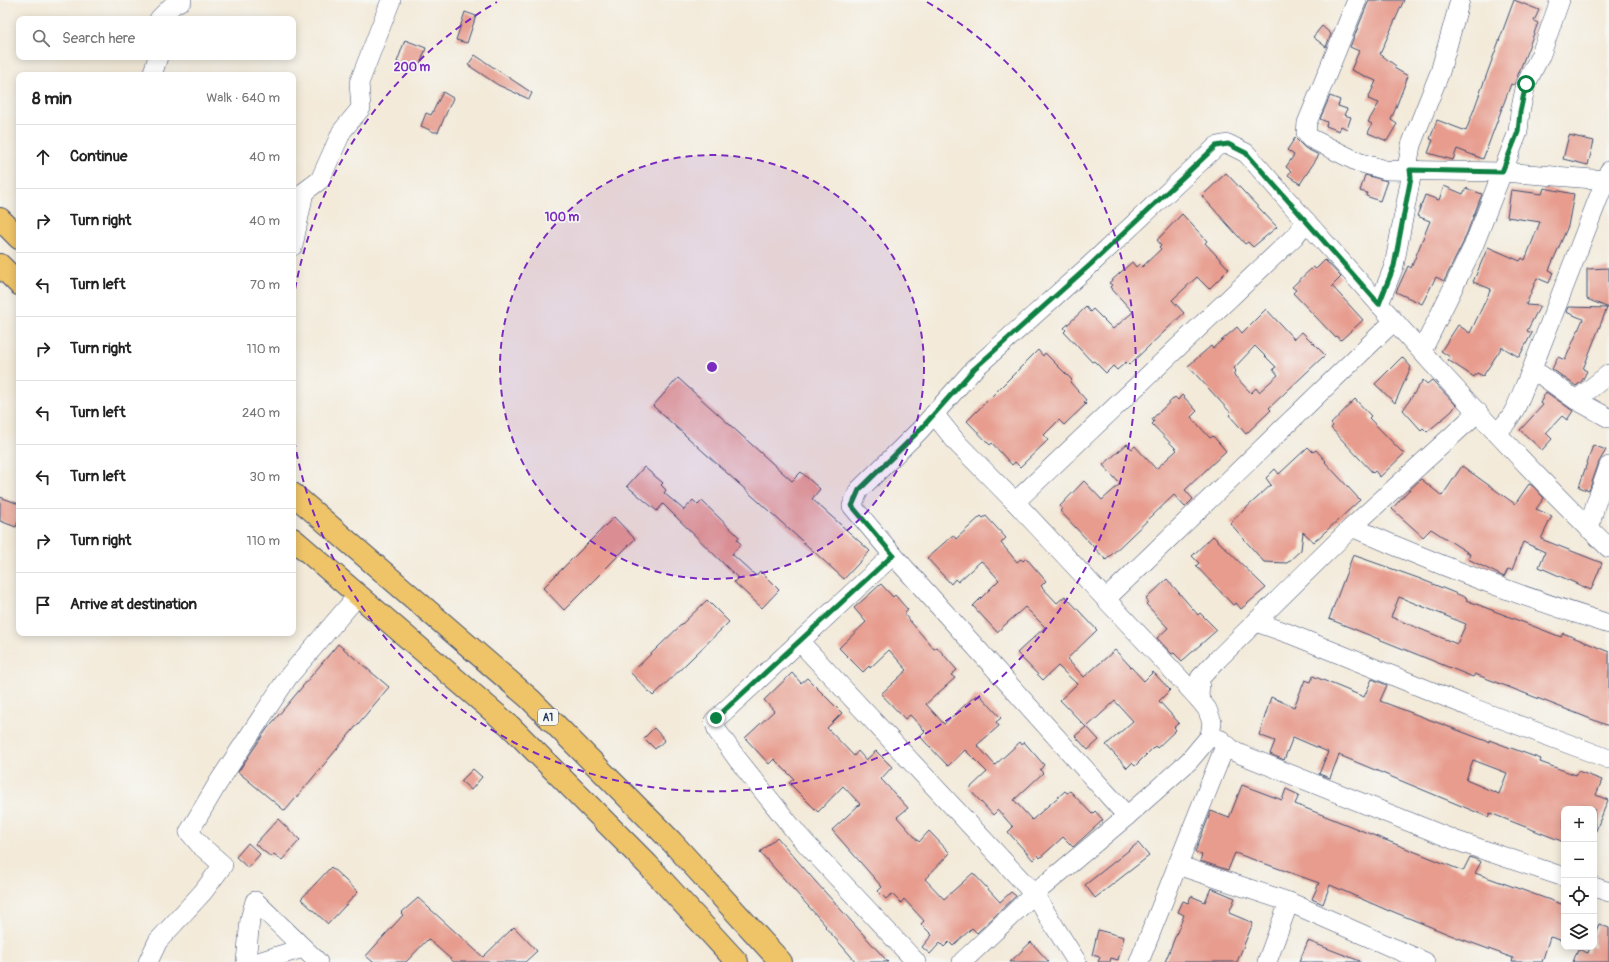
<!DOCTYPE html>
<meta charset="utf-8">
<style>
body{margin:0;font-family:Pangolin,sans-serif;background:#f2f2f2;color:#222}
.controls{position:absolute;right:12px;bottom:12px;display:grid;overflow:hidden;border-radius:8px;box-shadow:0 2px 10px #0003}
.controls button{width:36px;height:36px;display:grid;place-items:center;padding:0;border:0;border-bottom:1px solid #e0e0e0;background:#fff;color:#222;font:20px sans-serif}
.stop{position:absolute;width:12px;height:12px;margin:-9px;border:3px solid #0b8043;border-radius:50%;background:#fff}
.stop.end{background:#0b8043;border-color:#fff;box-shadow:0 1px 4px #0008}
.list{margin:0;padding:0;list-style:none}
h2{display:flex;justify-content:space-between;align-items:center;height:52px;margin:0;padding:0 16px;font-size:17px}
h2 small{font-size:13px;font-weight:400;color:#767676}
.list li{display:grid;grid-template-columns:26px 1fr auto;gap:12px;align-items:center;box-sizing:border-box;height:64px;padding:0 16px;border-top:1px solid #e0e0e0}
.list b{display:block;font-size:15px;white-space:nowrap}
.list em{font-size:13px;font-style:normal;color:#767676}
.icon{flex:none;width:22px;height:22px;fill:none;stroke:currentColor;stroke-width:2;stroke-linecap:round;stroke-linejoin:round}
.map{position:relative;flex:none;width:1609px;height:962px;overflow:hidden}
.search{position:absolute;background:#fff;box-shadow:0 2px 10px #0003;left:16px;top:16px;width:280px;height:44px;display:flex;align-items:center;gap:10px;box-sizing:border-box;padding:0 14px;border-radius:8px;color:#767676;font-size:15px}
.panel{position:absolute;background:#fff;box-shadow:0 2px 10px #0003;left:16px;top:72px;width:280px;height:564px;border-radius:8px}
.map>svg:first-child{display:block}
</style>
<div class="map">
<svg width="1609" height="962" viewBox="0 0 1609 962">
<rect width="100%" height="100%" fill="#f6f6f2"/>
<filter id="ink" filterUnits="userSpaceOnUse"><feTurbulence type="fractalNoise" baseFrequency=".025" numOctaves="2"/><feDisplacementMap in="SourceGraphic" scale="8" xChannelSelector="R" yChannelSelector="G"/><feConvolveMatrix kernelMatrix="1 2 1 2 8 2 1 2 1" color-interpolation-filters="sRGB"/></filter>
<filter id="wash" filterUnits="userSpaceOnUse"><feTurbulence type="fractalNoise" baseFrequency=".012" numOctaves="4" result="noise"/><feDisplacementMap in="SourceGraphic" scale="16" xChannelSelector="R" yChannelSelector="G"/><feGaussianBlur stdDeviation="0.9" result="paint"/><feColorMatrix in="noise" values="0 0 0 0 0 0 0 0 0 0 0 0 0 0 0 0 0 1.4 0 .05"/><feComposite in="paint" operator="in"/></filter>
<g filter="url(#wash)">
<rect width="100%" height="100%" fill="#f3ead9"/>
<g id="blocks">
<!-- building -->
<g fill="#e79c8e" fill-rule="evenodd">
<path d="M1369 0H1404L1380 54 1396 66 1394 68 1408 76 1391 120 1397 124 1387 141 1368 133 1372 124 1368 122 1379 103 1368 99 1376 81 1351 70 1359 51 1350 47Z"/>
<path d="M1514 0 1539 10 1534 21 1538 23 1514 85 1511 84 1483 159 1457 149 1453 160 1428 153 1433 140 1430 139 1437 120 1466 131Z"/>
<path d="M465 12 476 16 467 43 456 40Z"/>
<path d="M1322 26 1331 34 1326 47 1313 37Z"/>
<path d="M405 40 426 48 418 70 397 62Z"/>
<path d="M475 55 532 93 529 99 498 85 468 65Z"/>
<path d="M443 92 453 98 438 132H434L421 126 426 113 431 115Z"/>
<path d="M1330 96 1340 100 1338 106 1347 109 1344 115 1351 117 1347 129 1341 126 1339 131 1326 126 1327 122 1320 119Z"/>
<path d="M1569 135 1594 141 1588 165 1563 159Z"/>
<path d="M1295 138 1305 148 1319 155 1300 184 1288 175 1291 171 1286 167 1294 155 1287 150Z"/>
<path d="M1226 173 1277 227 1253 247 1248 242 1245 244 1202 196Z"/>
<path d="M1365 175 1387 181 1380 201 1366 196 1367 193 1360 191Z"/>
<path d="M1444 186 1463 194 1466 188 1482 194 1463 243 1444 281 1436 277 1422 304 1396 292 1408 266 1411 268 1430 221 1417 216 1425 195 1439 200Z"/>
<path d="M1544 188 1574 194 1568 226 1549 270 1553 272 1549 283 1537 278 1526 305 1540 306 1527 331 1532 333 1519 357 1502 347 1483 376 1477 373 1474 377 1448 360 1450 357 1441 351 1458 325 1470 333 1491 289 1473 282 1488 247 1520 261 1522 258 1525 260 1540 222 1507 217 1511 190 1542 194Z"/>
<path d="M1182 214 1207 241 1205 243 1229 269 1209 289 1197 277 1172 300 1184 313 1129 365 1126 362 1117 370 1113 366 1106 373 1094 361 1092 362 1064 332 1066 330 1064 328 1086 307 1090 312 1093 309 1113 329 1133 312 1110 287 1112 285 1109 283 1132 262 1136 267 1139 264 1142 267 1161 249 1159 247 1161 245 1157 240Z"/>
<path d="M1325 260 1341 277 1332 286 1363 320 1341 340 1336 336 1335 337 1293 293 1296 290 1292 287 1313 267 1316 269Z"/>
<path d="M1609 268V308L1587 299V269Z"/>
<path d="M1568 307 1607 308 1583 369 1587 371 1582 381 1576 386 1552 369 1558 357 1565 360 1583 319 1566 312Z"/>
<path d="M1266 309 1294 339 1302 332 1325 355 1269 408 1271 410 1246 434 1229 415 1231 413 1188 366 1211 346 1213 348 1237 327 1242 333ZM1255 346 1276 367 1273 369 1278 375 1259 392 1256 388 1251 393 1233 374 1236 371 1234 368Z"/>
<path d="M1038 350 1043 356 1045 353 1072 380 1070 382 1086 400 1084 402 1086 404 1064 425 1059 420 1044 435 1048 440 1020 467 1015 462 1012 465 992 443 990 445 967 421Z"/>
<path d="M1402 357 1411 367 1395 403 1375 384Z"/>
<path d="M678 378 792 481 801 472 820 489 812 499 870 551 844 579 653 406Z"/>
<path d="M1423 380 1427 384 1432 380 1456 405 1452 411 1427 432 1423 428 1421 430 1403 410Z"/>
<path d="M1546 392 1573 411 1567 420 1562 416 1546 433 1552 439 1542 450 1520 430 1543 405 1540 403Z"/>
<path d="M1182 395 1197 411 1191 417 1210 438 1213 436 1226 451 1185 490 1193 499 1185 507 1174 495 1106 560 1060 511 1062 509 1060 506 1084 481 1102 500 1120 484 1103 465 1127 444 1132 449 1135 446 1156 469 1177 450 1152 424 1154 422 1152 419 1175 397 1178 400Z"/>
<path d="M1355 399 1371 416 1369 418 1404 454 1380 477 1375 471 1373 473 1331 428 1333 426 1331 424Z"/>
<path d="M1593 445 1606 450 1599 462 1589 491 1579 487Z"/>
<path d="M1308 447 1313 452 1316 450 1326 461 1325 462 1360 500 1314 542 1303 532 1301 550 1287 563 1264 562 1230 523 1271 485 1266 478 1275 469 1279 474Z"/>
<path d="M1462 466 1515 504 1529 484 1533 486 1544 498 1536 509 1552 516 1541 539 1602 563 1591 590 1539 567 1545 552 1523 542 1512 570 1508 569 1504 577 1468 559 1470 554 1431 529 1423 537 1392 509 1407 492 1421 479 1442 496Z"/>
<path d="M644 467 663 483 661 485 666 490 664 493 684 510 693 500 698 505 702 501 739 537 737 540 741 544 732 554 756 576 760 571 779 590 762 608 734 582 738 578 663 504 657 511 627 486Z"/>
<path d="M0 497 19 504V519L16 527 0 521Z"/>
<path d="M981 516 983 518 986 516 1006 538 1001 543 1017 562 1021 559 1023 561 1026 558 1046 581 1041 586 1057 603 1065 596 1097 630 1067 659 1084 677 1115 650 1144 681 1153 672 1170 690 1159 701 1179 723 1174 727 1176 730 1157 748 1155 746 1135 766 1132 763 1127 768 1106 745 1133 721 1115 701 1087 727 1099 740 1088 750 1075 736 1086 727 1060 700 1077 684 1058 666 1043 680 1017 653 1045 627 1025 607 997 632 973 606 999 580 985 564 981 561 958 582 955 579 951 584 927 558 953 535 956 539Z"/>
<path d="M614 517 635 539 564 610 543 588Z"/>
<path d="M1213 536 1266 588 1241 609 1236 603 1233 605 1196 566 1199 563 1192 556Z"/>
<path d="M1353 555 1418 578 1467 598 1466 600 1561 637 1563 633 1609 652V726L1475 674 1473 677 1329 619ZM1399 597 1466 624 1457 644 1391 617Z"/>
<path d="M1167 579 1198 615 1200 613 1217 630 1182 661 1174 653 1172 654 1157 638 1168 628 1146 604 1148 602 1146 599Z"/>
<path d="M881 584 893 597 895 595 908 610 904 614 934 649 937 647 957 670 951 675 955 678 926 704 944 724 976 695 978 697 980 695 1001 718 996 722 999 726 977 745 995 765 1020 742 1022 745 1024 742 1044 765 1040 770 1043 773 1014 800 1032 820 1065 791 1067 793 1070 791 1092 814 1095 811 1103 820 1073 847 1063 837 1040 858 1038 855 1033 860 1008 832 1013 827 998 810 993 815 969 789 987 772 965 750 948 766 925 742 920 736 925 731 910 715 905 719 881 694 907 670 889 650 870 668 869 666 863 672 839 648 866 622 854 608Z"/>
<path d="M707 600 729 622 653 696 631 673Z"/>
<path d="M338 644 389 687 285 811 238 772 267 729Z"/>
<path d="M792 673 801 683 807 678 842 713 827 728 854 756 858 751 866 760 876 751 892 767 881 779 908 808 897 817 919 842 929 831 950 853 925 879 944 899 973 873 1000 902 1011 892 1016 896 977 933 972 928 953 946 949 942 944 947 940 943 930 954 922 947 932 935 921 924 924 921 904 899 901 903 892 894 886 899 878 891 882 887 832 830 860 804 843 786 818 812 789 783 794 779 774 759 769 764 745 738 774 711 764 700Z"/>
<path d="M1313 676 1364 697 1372 679 1387 685 1380 701 1489 742V740L1541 759 1540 762 1576 775 1578 771 1602 780 1596 795 1608 800 1595 833 1594 809H1564V842L1490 813 1488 817 1339 755 1330 778 1319 774 1328 752 1293 737 1284 760 1270 754 1275 741 1259 735 1271 697 1294 707 1305 680 1311 682ZM1473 760 1507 773 1499 794 1466 780Z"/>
<path d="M654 728 665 740 655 749 644 738Z"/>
<path d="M473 769 482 777 471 790 461 781Z"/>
<path d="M1242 785 1282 800 1286 789 1299 795 1295 804 1463 871 1470 857 1475 859 1481 862 1475 873 1564 905V941L1550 937 1542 962H1512L1513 958 1453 936 1389 910V911L1330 885 1323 904 1312 899 1319 883 1235 853 1228 870 1200 861 1202 855 1195 852 1211 811 1229 818Z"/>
<path d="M278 819 300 840 282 860 274 854 271 857 255 844Z"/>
<path d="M777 837 815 881 888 962H856L843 947 825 927 826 926 760 852Z"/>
<path d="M248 843 260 854 248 868 236 857Z"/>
<path d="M1138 843 1149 856 1095 898 1085 885Z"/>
<path d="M331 867 358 892 328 924 301 899Z"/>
<path d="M1211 888 1235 898 1229 913 1253 923 1237 962H1165L1184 915 1178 912 1183 901 1188 903 1191 896 1205 902Z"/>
<path d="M418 898 483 957 514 927 537 951 525 962H454L428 939 406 962H373L366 956 403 915 401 913Z"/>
<path d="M1599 924 1609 928V962H1573L1578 949 1588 953 1590 947H1594V936Z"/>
<path d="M1098 930 1124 937 1118 960 1111 958 1110 962H1098L1100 957 1092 955Z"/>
<path d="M1308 941 1360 961V962H1299Z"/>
<path d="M1031 942 1049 962H1010Z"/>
</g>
</g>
</g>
<g filter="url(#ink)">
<use href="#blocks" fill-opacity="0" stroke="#3b4b70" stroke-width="1"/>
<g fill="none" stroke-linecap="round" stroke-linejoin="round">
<!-- minor casing -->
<g stroke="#3b4b70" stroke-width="20">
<g id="minor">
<path d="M1357 0 1307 123 1306 133 1310 138 1358 162 1385 170 1502 172 1606 180"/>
<path d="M159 19 173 5 182 0"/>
<path d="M152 75 158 57"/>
<path d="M293 246 304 192 320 180 342 131 361 108 359 83 391 0"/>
<path d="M1379 304 1394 266 1411 177 1408 163 1411 145 1440 72 1460 0"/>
<path d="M1422 351 1473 247 1518 132 1520 112 1526 84 1541 54 1560 0"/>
<path d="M1530 374 1609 171"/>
<path d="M1576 400 1609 374"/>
<path d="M934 414 958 444 1015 502 1199 699 1207 709 1212 722 1210 736 1189 761 1127 816 1034 894 962 962"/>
<path d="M1497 431C1515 419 1521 393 1530 374L1541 375 1576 400 1609 418"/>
<path d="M1015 502 1295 236 1306 221"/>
<path d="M1352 527C1435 564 1522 597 1609 624"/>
<path d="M1589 529 1595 506 1609 466"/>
<path d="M893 555 714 721 718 732 738 760 799 836 916 962"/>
<path d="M1106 599 1394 321"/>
<path d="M1256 622 1290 634 1470 707 1609 759"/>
<path d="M800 642 1034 894 1077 962"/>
<path d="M1199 699 1200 678 1218 659 1352 527 1478 412"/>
<path d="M1210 736 1221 740 1235 752 1457 841 1564 877"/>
<path d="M1127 816 893 555 852 506 859 490 919 431 974 369 1090 265 1217 146 1228 144 1246 153C1364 287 1481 423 1609 548"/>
<path d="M1177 865 1289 902 1425 962"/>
<path d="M1594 887 1609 892"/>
<path d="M148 962 158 941 203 892 223 865 201 846 189 832 218 783 288 677 359 594"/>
<path d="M246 962 250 919 255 901 318 962"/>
<path d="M258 962 303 948"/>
<path d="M1139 962 1225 746"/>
<path d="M1267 962 1289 902"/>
</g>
</g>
<!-- highway casing -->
<g stroke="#3b4b70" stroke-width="24">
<g id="highway">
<path d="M0 219 19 238"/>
<path d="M0 265 19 284"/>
<path d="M293 494 530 699 672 842 781 962"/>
<path d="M293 539 510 726 648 865 737 962"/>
</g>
</g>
<!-- minor -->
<use href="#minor" stroke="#fff" stroke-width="19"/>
<!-- highway -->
<use href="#highway" stroke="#efc469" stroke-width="22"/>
</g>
</g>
<g fill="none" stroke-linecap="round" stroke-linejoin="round" filter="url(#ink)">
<!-- route -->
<path stroke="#0b8043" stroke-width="5" d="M716 718 893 555 852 506 859 490 919 431 974 369 1090 265 1216 146 1228 144 1246 153 1379 304 1394 266 1411 177 1410 170 1502 172 1518 132 1520 112 1526 84"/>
</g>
<!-- distance rings -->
<circle cx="712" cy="367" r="212" fill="#7b2cbf" fill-opacity=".12"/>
<g fill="none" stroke="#7b2cbf" stroke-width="2" stroke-dasharray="7 5">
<circle cx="712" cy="367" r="212"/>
<path d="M293 301A424 424 0 0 1 497 2M927 2A424 424 0 1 1 293 433"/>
</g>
<g text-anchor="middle" stroke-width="3.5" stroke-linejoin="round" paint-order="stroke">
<!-- shield labels -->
<rect fill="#f6f6f2" stroke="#5d6b8a" stroke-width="1" x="538" y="709" width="20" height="16" rx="3"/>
<g font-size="10" font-weight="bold" fill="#1b2f5e">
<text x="548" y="721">A1</text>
</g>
</g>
<circle cx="712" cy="367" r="6" fill="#7b2cbf" stroke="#f6f6f2" stroke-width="2"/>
<g font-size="12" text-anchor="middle" font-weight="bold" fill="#7b2cbf" stroke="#f6f6f2" stroke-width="3.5" stroke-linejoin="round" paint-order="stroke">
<text x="412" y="71">200 m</text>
<text x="562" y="221">100 m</text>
</g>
</svg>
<div class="controls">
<button>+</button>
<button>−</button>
<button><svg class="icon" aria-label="locate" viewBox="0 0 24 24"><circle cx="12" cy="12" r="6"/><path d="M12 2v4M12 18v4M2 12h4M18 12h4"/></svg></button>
<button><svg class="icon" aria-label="layers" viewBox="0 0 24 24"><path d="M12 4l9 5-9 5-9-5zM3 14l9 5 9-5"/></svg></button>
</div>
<div class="stop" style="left:1526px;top:84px"></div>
<div class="stop end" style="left:716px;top:718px"></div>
<div class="search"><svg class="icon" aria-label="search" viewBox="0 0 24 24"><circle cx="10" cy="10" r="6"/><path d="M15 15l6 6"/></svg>Search here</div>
<section class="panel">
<h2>8 min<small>Walk · 640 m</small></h2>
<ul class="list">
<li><svg class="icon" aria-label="ahead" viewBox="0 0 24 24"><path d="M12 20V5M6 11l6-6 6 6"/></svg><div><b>Continue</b></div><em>40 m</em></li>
<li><svg class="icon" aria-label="right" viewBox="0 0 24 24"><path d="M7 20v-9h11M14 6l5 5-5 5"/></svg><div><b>Turn right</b></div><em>40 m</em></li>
<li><svg class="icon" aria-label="left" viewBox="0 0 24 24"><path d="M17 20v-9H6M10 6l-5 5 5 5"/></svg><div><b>Turn left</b></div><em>70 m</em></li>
<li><svg class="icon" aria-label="right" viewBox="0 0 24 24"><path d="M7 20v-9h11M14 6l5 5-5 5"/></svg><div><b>Turn right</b></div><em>110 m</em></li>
<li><svg class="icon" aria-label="left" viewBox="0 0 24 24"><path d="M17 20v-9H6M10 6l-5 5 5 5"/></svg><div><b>Turn left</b></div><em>240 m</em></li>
<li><svg class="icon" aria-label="left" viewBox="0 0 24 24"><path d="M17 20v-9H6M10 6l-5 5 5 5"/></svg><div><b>Turn left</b></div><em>30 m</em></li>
<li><svg class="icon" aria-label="right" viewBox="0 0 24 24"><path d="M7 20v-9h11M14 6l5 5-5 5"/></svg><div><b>Turn right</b></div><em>110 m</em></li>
<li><svg class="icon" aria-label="arrive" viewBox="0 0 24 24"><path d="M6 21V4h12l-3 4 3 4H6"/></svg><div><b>Arrive at destination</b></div></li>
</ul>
</section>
</div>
